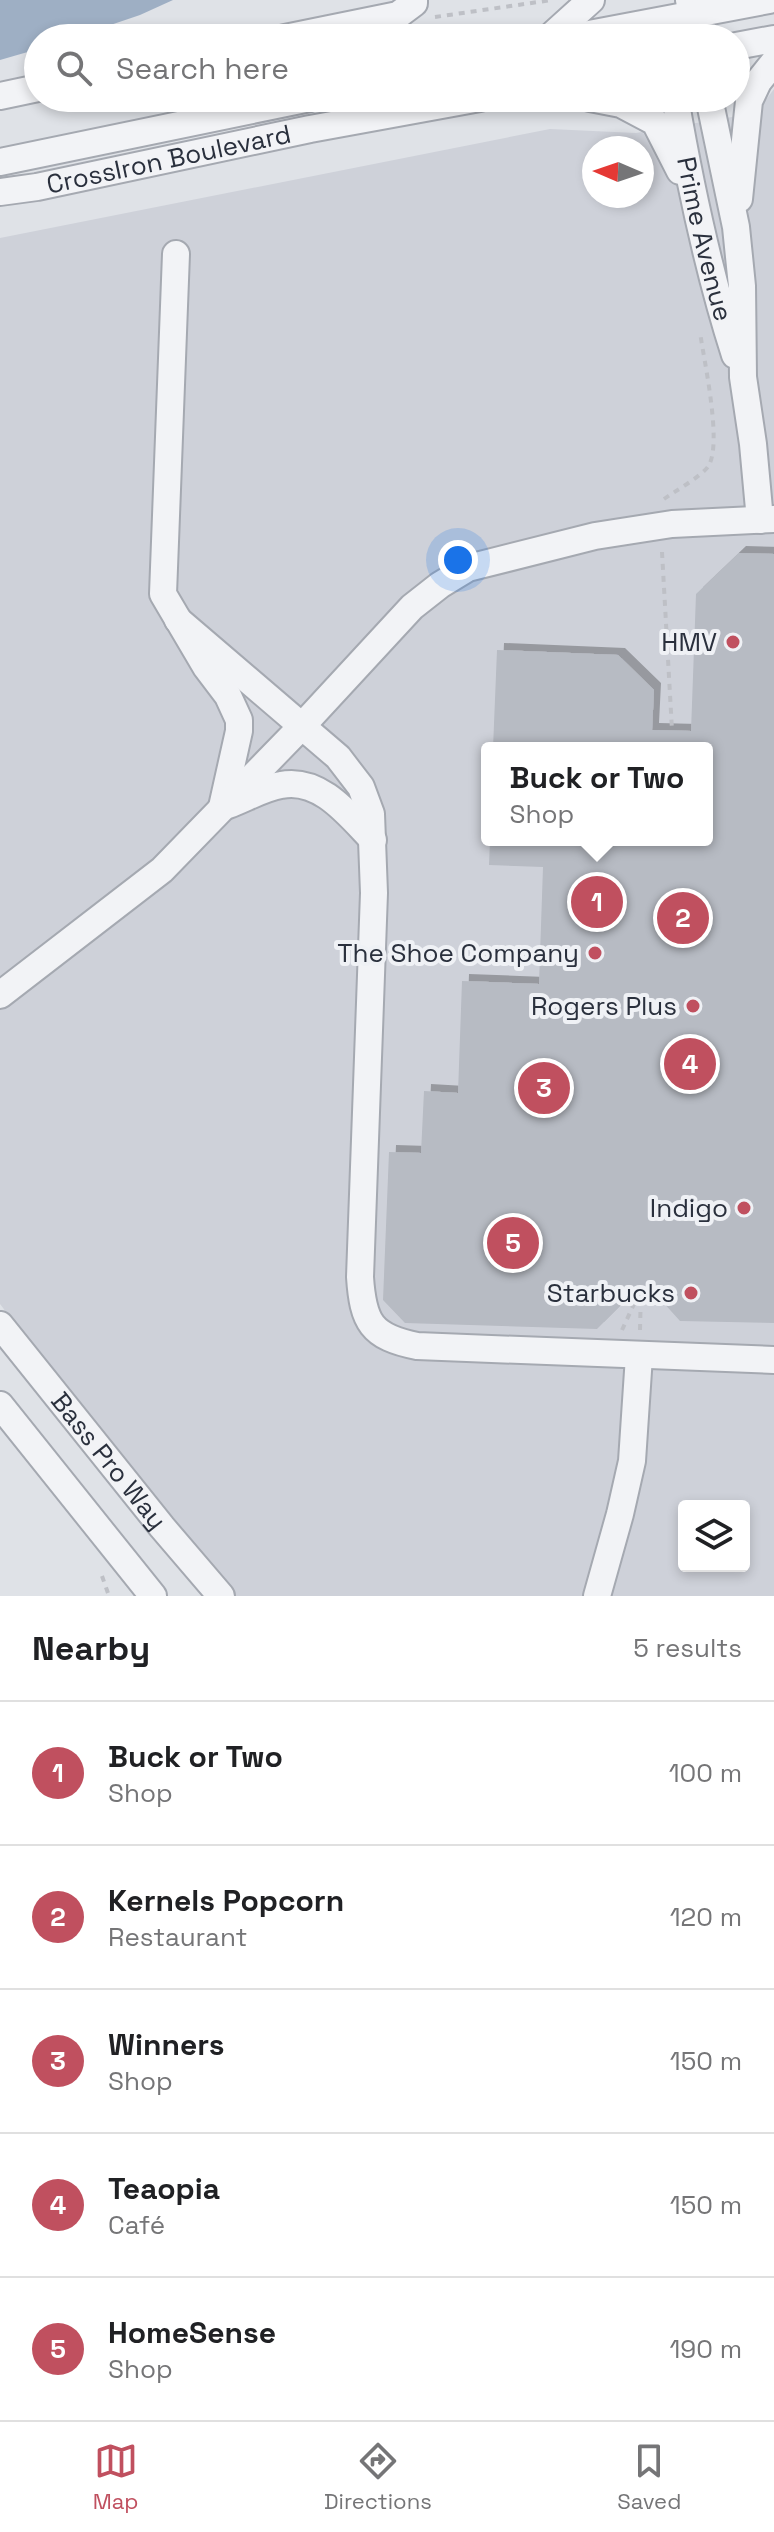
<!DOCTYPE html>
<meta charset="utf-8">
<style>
body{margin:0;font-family:"Space Grotesk",sans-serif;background:#f2f2f2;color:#202124}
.controls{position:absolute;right:24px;bottom:24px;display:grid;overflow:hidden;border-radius:8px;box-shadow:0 4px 12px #0003}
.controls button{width:72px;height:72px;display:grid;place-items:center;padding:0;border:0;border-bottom:2px solid #e0e0e0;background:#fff;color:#202124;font:40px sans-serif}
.compass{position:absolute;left:582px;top:136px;width:72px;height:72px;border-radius:50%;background:#fff;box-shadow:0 4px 12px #0003;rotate:272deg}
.you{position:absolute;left:458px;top:560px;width:28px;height:28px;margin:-20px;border:6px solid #fff;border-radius:50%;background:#1a73e8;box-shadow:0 0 0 12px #1a73e833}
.badge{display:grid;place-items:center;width:52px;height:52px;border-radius:50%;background:#c0505f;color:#fff;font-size:26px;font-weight:700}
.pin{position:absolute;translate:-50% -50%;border:4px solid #fff;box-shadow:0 2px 8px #0006}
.popup{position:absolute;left:481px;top:742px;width:232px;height:104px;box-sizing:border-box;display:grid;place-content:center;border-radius:8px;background:#fff;filter:drop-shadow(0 2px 6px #0005);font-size:26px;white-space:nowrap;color:#757577}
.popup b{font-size:30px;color:#202124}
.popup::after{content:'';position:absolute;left:50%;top:100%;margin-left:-16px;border:16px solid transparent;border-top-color:#fff}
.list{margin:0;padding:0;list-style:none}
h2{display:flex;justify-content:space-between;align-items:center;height:104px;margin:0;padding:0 32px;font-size:34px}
h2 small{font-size:26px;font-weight:400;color:#757577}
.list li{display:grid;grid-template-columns:52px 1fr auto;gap:24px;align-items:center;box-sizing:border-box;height:144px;padding:0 32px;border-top:2px solid #e0e0e0}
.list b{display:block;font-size:30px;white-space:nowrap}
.list p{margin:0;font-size:26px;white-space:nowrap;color:#757577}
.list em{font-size:26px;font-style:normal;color:#757577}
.icon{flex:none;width:44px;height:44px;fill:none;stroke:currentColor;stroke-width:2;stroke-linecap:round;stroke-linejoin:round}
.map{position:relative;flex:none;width:774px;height:1596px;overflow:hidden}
.search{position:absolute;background:#fff;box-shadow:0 4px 12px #0003;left:24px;right:24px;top:24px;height:88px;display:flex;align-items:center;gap:20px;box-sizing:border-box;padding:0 28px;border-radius:44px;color:#757577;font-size:30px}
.sheet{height:824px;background:#fff}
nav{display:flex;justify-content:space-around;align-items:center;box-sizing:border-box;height:112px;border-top:2px solid #e0e0e0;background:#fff;font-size:22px;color:#757577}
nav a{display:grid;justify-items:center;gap:4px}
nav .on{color:#c0505f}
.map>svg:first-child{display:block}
</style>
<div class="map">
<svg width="774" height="1596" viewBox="0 0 774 1596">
<defs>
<filter id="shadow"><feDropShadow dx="7" dy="-7" stdDeviation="0" flood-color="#0004"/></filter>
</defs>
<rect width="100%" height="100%" fill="#dfe2e7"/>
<!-- built -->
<path fill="#ced1d9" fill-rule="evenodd" d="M774 89V1596H235L109 1447 0 1304V238L550 129 636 133 756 113ZM594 148H642V196H594ZM487 748H707V840H487ZM684 1506H744V1566H684Z"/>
<!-- water -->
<path fill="#9eafc4" d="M0 0H173L140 15 72 38H38V49L0 60Z"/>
<!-- building -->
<path fill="#b7bbc3" filter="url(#shadow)" d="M739 553 774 554V1323L680 1321 661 1300 662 1290 620 1288 619 1307 597 1329 405 1323 383 1300 389 1152 421 1153 424 1091 458 1093 462 981 539 984 543 867 489 865 490 840H707V748H493L497 650 618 655 654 690 652 730 691 731 696 594Z"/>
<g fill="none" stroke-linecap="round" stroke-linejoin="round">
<!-- minor casing -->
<g stroke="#a5a9b1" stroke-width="30">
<g id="minor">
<path d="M689 0 696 38"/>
<path d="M285 38 398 15 414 3V0"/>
<path d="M549 38 591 0"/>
<path d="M568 38 769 0"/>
<path d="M736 46 774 39"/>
<path d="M0 96 38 88"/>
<path d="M590 98 621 104 655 122 680 171"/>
<path id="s1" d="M675 98C690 185 708 271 735 355"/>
<path d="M709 98 736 227 742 286 743 377 753 444 760 520"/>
<path d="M0 162 310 98"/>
<path id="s2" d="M0 192 37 187 310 129 480 98"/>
<path d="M739 199 749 101 758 82 774 62"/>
<path d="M176 254 163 594 206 667 228 696 239 720V731L222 807"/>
<path d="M178 620 338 757 361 787 371 814 374 893 360 1277C363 1322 371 1337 417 1346L774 1360"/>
<path d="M228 805C245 799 263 788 281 785 320 777 349 815 373 840"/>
<path d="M0 995 162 870 302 726 412 607 440 585 468 568 595 536 672 524 774 519"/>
<path id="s3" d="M0 1325 162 1527 221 1596"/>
<path d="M0 1405 153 1596"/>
<path d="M597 1596 620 1514 632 1461 639 1356"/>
</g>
</g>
<!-- path -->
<g stroke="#bec0c6" stroke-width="4" stroke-dasharray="6 6" stroke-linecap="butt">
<path d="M435 17 552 0"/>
<path d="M664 499C675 491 704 475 709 465 722 441 704 361 700 332"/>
<path d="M662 552 672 730"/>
<path d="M622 1330 640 1291"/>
<path d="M640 1330 641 1289"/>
<path d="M102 1576 109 1596"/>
</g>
<!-- minor -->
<use href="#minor" stroke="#f2f3f6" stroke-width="26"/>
</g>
<!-- markers -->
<g fill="#c0505f" stroke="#eff1f5" stroke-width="3">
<circle cx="733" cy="642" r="8"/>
<circle cx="595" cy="953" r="8"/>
<circle cx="693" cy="1006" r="8"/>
<circle cx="744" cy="1208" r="8"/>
<circle cx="691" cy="1293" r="8"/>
</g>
<g text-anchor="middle" stroke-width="8" stroke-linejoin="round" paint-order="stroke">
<!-- street labels -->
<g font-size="26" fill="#2a303d" stroke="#eff1f5">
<text dy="9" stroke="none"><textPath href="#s2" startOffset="172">CrossIron Boulevard</textPath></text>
<text dy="9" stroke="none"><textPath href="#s1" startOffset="144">Prime Avenue</textPath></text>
<text dy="9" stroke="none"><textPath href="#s3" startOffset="174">Bass Pro Way</textPath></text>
</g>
<!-- poi labels -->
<g font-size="26" fill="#2a303d" stroke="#eff1f5" text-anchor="end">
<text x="717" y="651">HMV</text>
<text x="579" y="962">The Shoe Company</text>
<text x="677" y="1015">Rogers Plus</text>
<text x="728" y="1217">Indigo</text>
<text x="675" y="1302">Starbucks</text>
</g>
</g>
</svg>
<div class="controls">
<button><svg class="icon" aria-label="layers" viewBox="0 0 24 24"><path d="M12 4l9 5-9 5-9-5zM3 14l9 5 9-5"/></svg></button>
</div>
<svg class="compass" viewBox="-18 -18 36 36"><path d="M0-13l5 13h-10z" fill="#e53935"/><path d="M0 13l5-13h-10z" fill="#757577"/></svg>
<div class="you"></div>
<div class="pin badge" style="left:597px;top:902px">1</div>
<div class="popup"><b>Buck or Two</b>Shop</div>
<div class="pin badge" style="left:683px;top:918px">2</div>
<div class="pin badge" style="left:544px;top:1088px">3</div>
<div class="pin badge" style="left:690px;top:1064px">4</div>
<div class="pin badge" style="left:513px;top:1243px">5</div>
<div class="search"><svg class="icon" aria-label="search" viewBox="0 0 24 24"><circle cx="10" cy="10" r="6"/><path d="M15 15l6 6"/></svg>Search here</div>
</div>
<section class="sheet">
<h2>Nearby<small>5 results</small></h2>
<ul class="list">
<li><span class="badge">1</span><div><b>Buck or Two</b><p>Shop</p></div><em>100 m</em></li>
<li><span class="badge">2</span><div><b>Kernels Popcorn</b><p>Restaurant</p></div><em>120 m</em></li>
<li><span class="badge">3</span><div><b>Winners</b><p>Shop</p></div><em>150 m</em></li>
<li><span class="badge">4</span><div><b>Teaopia</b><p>Café</p></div><em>150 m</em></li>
<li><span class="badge">5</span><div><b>HomeSense</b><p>Shop</p></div><em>190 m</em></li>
</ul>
</section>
<nav>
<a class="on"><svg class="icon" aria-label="map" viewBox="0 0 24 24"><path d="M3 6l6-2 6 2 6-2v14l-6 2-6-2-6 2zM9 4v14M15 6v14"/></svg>Map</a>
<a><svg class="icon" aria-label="directions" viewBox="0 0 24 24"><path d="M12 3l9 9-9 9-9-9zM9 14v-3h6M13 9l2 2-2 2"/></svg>Directions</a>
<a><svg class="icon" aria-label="saved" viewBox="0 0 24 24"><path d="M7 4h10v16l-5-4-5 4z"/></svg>Saved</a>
</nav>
